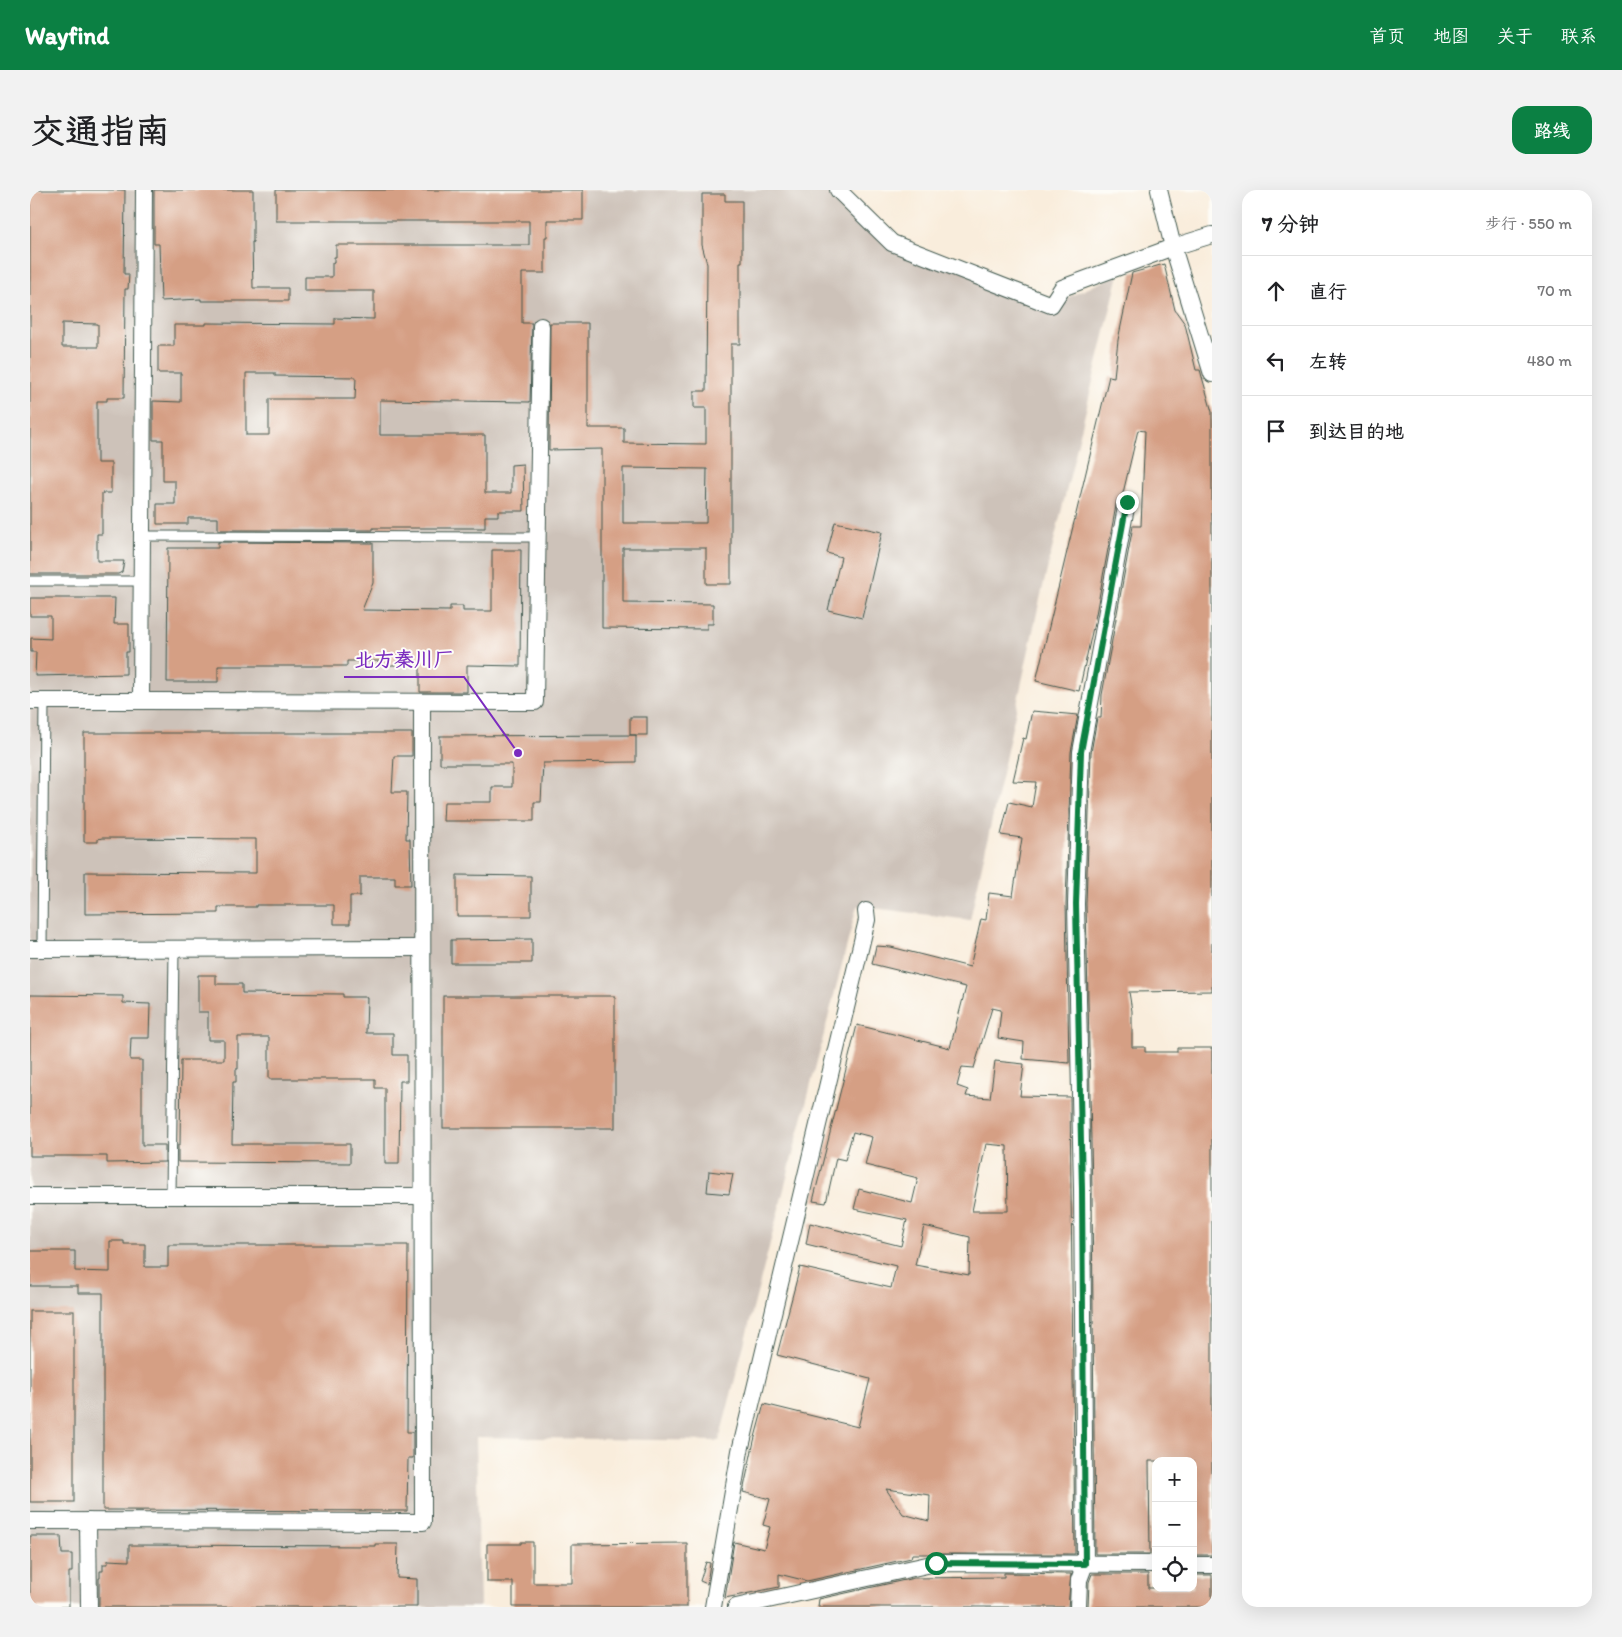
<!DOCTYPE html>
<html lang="zh">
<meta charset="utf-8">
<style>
body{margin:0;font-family:Itim,"LXGW WenKai TC",sans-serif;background:#f2f2f2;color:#202124}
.controls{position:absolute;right:15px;bottom:15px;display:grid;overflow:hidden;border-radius:10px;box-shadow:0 5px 20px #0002}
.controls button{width:45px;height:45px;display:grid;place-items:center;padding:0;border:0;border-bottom:1px solid #e0e0e0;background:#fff;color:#202124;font:25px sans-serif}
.stop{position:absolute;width:15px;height:15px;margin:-11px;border:4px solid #0b8043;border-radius:50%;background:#fff}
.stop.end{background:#0b8043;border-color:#fff;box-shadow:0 1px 5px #0008}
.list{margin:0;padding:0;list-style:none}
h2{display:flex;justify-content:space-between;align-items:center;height:65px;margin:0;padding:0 20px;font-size:21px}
h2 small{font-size:16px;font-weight:400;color:#757577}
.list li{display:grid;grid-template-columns:32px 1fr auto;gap:15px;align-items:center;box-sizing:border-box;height:70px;padding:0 20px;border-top:1px solid #e0e0e0}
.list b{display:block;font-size:19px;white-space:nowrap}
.list em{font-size:16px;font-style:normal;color:#757577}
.icon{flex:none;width:28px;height:28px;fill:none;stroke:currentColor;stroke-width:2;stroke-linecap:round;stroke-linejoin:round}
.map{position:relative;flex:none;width:1182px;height:1417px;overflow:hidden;border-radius:15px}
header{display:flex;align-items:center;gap:30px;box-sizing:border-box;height:70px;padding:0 25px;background:#0b8043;color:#fff}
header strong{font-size:24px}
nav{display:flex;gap:28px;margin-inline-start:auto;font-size:18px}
.intro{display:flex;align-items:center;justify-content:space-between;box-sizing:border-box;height:120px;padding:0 30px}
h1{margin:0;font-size:35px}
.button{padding:12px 22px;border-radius:15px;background:#0b8043;color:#fff;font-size:18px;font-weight:700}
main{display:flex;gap:30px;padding:0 30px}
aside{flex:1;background:#fff;border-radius:15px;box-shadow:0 5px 20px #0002}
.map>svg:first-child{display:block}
</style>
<header>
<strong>Wayfind</strong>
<nav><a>首页</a><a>地图</a><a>关于</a><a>联系</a></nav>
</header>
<div class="intro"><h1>交通指南</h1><a class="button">路线</a></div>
<main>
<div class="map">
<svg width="1182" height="1417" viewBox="0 0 1182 1417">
<rect width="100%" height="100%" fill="#fdfcf7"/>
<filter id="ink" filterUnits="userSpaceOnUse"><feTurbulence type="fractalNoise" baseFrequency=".02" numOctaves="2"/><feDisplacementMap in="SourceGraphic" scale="10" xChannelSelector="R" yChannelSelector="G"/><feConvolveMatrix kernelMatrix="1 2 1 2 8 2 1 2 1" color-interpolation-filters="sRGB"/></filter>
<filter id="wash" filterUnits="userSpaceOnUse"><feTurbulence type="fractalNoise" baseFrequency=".0096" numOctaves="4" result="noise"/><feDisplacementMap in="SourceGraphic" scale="20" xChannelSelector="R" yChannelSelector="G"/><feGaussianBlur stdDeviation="1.12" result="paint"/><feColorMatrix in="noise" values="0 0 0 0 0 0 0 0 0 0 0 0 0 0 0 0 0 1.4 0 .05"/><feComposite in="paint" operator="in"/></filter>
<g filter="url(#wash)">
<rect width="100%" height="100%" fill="#f9eddc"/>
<!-- industrial -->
<path fill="#cdc2b9" d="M0 0H807L862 53 1021 115 1089 84 1010 409 940 730 827 716 689 1251 446 1247 450 1417H0Z"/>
<g id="blocks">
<!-- building -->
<g fill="#d59f84" fill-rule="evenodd">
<path d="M0 0H95L94 84H99L98 99H95L94 208H77V211H67V273H81V303H72V344H67V371H94L92 382 88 384H0ZM32 133 68 134V157H32Z"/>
<path d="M124 0H223V52H222L223 98H258V111H171V109L131 111 129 54H124Z"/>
<path d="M246 0H553V30H517V47H515V83H492V133H502L500 212 350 210V245H455V303H481V275L493 274 494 321H468V326H455V338H343V340H188V328H158V334H127V314H145V291H133V250H123V211L151 212V183H128V156H144V135H176V133L305 134V128L344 129V101H275V87H302V73H304V67H306V55H499V31H246ZM216 183H245V186L326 187 325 209H239V245H216Z"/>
<path d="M672 4H695V11H712V72H710V154H701V394H676V358H593V413L683 414V434H677V439L572 438V259L519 260 520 133H558V238H594V253L676 254V218H664V201H676L677 74 672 55ZM593 278 677 279 676 333H593Z"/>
<path d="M1134 74 1145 120 1155 134 1166 180H1170L1182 222V801L1099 802 1102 821V857H1115V862H1147V858H1182V1365H1163V1271H1119L1120 1364H1065L1062 999 1056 714 1061 563 1067 528H1071L1072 505 1103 336H1111L1115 241 1108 240 1093 303 1087 310 1066 424 1049 501 1006 491 1079 186 1084 187 1088 150 1102 83Z"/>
<path d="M805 332 852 342 832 428 798 420 811 367 797 363Z"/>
<path d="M188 352 343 353V393L332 420 420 421V416H433V421H462V360H491L490 476 437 475V502H390V475H349V471H317V476H188V492H137L138 358H188Z"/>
<path d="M0 408H85L84 434H99V462H96V484L5 486 6 462H1V448L21 449V426H0Z"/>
<path d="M1002 521 1048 525 1041 562 1036 714 1039 873 993 869 994 852 968 848 971 820 962 818 944 878 932 877 927 896 938 900 936 906 960 908 965 871 994 874 990 906 1040 907 1045 1364H882L881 1368 777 1391 749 1384V1397L695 1408 704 1352 734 1359 740 1337 733 1335 740 1309 713 1302 724 1251 734 1214 828 1237 840 1189 747 1165 770 1077 861 1098 866 1076 776 1054 780 1033 871 1056 877 1030 824 1019 829 999 882 1013 888 988 835 975 842 947 823 942 815 970 806 968 796 1013 783 1011 827 835 920 858 936 797 842 774 846 756 861 757 940 777 951 729 956 730 959 703 983 706 992 648 971 645 979 612 1002 617 1006 592 983 591 993 548 996 549ZM956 954 977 956 978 1021H942ZM894 1036 940 1047 939 1085 885 1075ZM856 1299 900 1305 899 1331 873 1324Z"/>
<rect x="600" y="527" width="17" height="18"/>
<path d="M54 543H382V566H364L362 602H377L376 649H380L381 695H365V687H330V706H320V734H304V715H226V717H188V723L55 724V682L226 683V649L72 648 68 649V652H54Z"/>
<path d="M606 545V572L513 573 511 612H504V631H413L414 612H462V597H482V574H410V546Z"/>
<path d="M427 685 501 686V726H427Z"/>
<path d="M502 749V773H421V750Z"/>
<path d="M168 785H186V794H212V803L313 804V807H337L336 843H363V865H377V891H370L369 974H355V898H345V889H239V847H208V879H206V892H203L202 954H320V973L148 972V955H150L151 870H194V850H178V822H168Z"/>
<path d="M0 805 93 806V813L120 814 119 848H101L100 870H112V955H135V972L77 973V966H0Z"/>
<rect x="413" y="806" width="172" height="132"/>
<path d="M679 981 703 984 699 1004 677 1002Z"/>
<path d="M80 1051H94V1054H115V1077H138V1055H378L377 1242H383V1268H378L377 1321 73 1320V1103H48V1096H0V1061H45V1081L80 1082Z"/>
<rect x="0" y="1121" width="44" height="191"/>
<path d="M0 1346H31L32 1364H42V1382H39V1417H0Z"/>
<path d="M491 1352H503V1393H542V1354L657 1353V1417H483V1392H457V1354H491Z"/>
<path d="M345 1354H368L367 1388 387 1389V1417H69V1388H70V1381H73V1374H78V1370L99 1371V1355L345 1356Z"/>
<path d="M676 1372 680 1373 677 1394 670 1391Z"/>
<path d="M974 1383 1041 1384 1038 1417H788L789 1409 884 1388 974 1387Z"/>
<path d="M1062 1384H1118V1398H1163V1385H1182V1417H1058L1059 1392Z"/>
</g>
</g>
</g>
<g filter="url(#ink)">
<use href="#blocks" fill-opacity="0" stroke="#40574d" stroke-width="1"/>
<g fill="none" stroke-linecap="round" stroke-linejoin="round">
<!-- service casing -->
<g stroke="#40574d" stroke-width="11">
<g id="service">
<path d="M112 346 508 347"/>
<path d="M0 391H111"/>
<path d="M12 759 14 511"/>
<path d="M141 1006 144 759"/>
</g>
</g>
<!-- minor casing -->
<g stroke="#40574d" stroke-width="18">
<g id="minor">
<path d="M808 0 862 53 1021 115 1032 98 1143 57 1182 45"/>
<path d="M1129 0 1143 57 1182 184"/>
<path d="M0 511H111L114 0"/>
<path d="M111 511 505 512 511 136"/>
<path d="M0 759 392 758"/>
<path d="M0 1006H391"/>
<path d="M0 1331 393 1332 392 512"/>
<path d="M58 1331 59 1417"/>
<path d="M1163 1375H1182"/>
<path d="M683 1417 710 1261 837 730 836 721"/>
<path d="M706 1417 906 1373 1126 1374"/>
<path d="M1048 1417 1049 1390 1055 1374 1052 999 1046 714 1051 562 1097 312"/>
</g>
</g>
<!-- service -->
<use href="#service" stroke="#fff" stroke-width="9"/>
<!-- minor -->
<use href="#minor" stroke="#fff" stroke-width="16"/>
</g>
</g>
<g fill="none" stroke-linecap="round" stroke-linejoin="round" filter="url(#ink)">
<!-- route -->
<path stroke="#0b8043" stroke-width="6" d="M906 1373 1055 1374 1052 999 1046 714 1051 562 1097 312"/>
</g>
<!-- callouts -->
<path fill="none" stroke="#7b2cbf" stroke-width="2" d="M488 563L434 487H314"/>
<circle fill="#7b2cbf" stroke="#fdfcf7" stroke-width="2" cx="488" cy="563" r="5"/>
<g font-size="20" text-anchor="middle" font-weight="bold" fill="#7b2cbf" stroke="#fdfcf7" stroke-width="4" stroke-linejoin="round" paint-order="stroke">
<text x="374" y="476">北方秦川厂</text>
</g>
</svg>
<div class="controls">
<button>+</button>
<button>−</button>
<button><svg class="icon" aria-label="locate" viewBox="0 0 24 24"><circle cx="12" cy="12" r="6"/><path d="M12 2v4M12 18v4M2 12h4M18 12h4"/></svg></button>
</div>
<div class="stop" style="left:906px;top:1373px"></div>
<div class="stop end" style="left:1097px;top:312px"></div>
</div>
<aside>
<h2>7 分钟<small>步行 · 550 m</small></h2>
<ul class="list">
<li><svg class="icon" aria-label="ahead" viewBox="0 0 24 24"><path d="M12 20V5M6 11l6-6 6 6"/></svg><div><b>直行</b></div><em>70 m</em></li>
<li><svg class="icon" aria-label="left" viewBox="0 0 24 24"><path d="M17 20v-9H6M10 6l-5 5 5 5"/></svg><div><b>左转</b></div><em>480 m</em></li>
<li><svg class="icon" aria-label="arrive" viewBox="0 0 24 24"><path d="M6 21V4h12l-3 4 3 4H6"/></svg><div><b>到达目的地</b></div></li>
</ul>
</aside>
</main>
